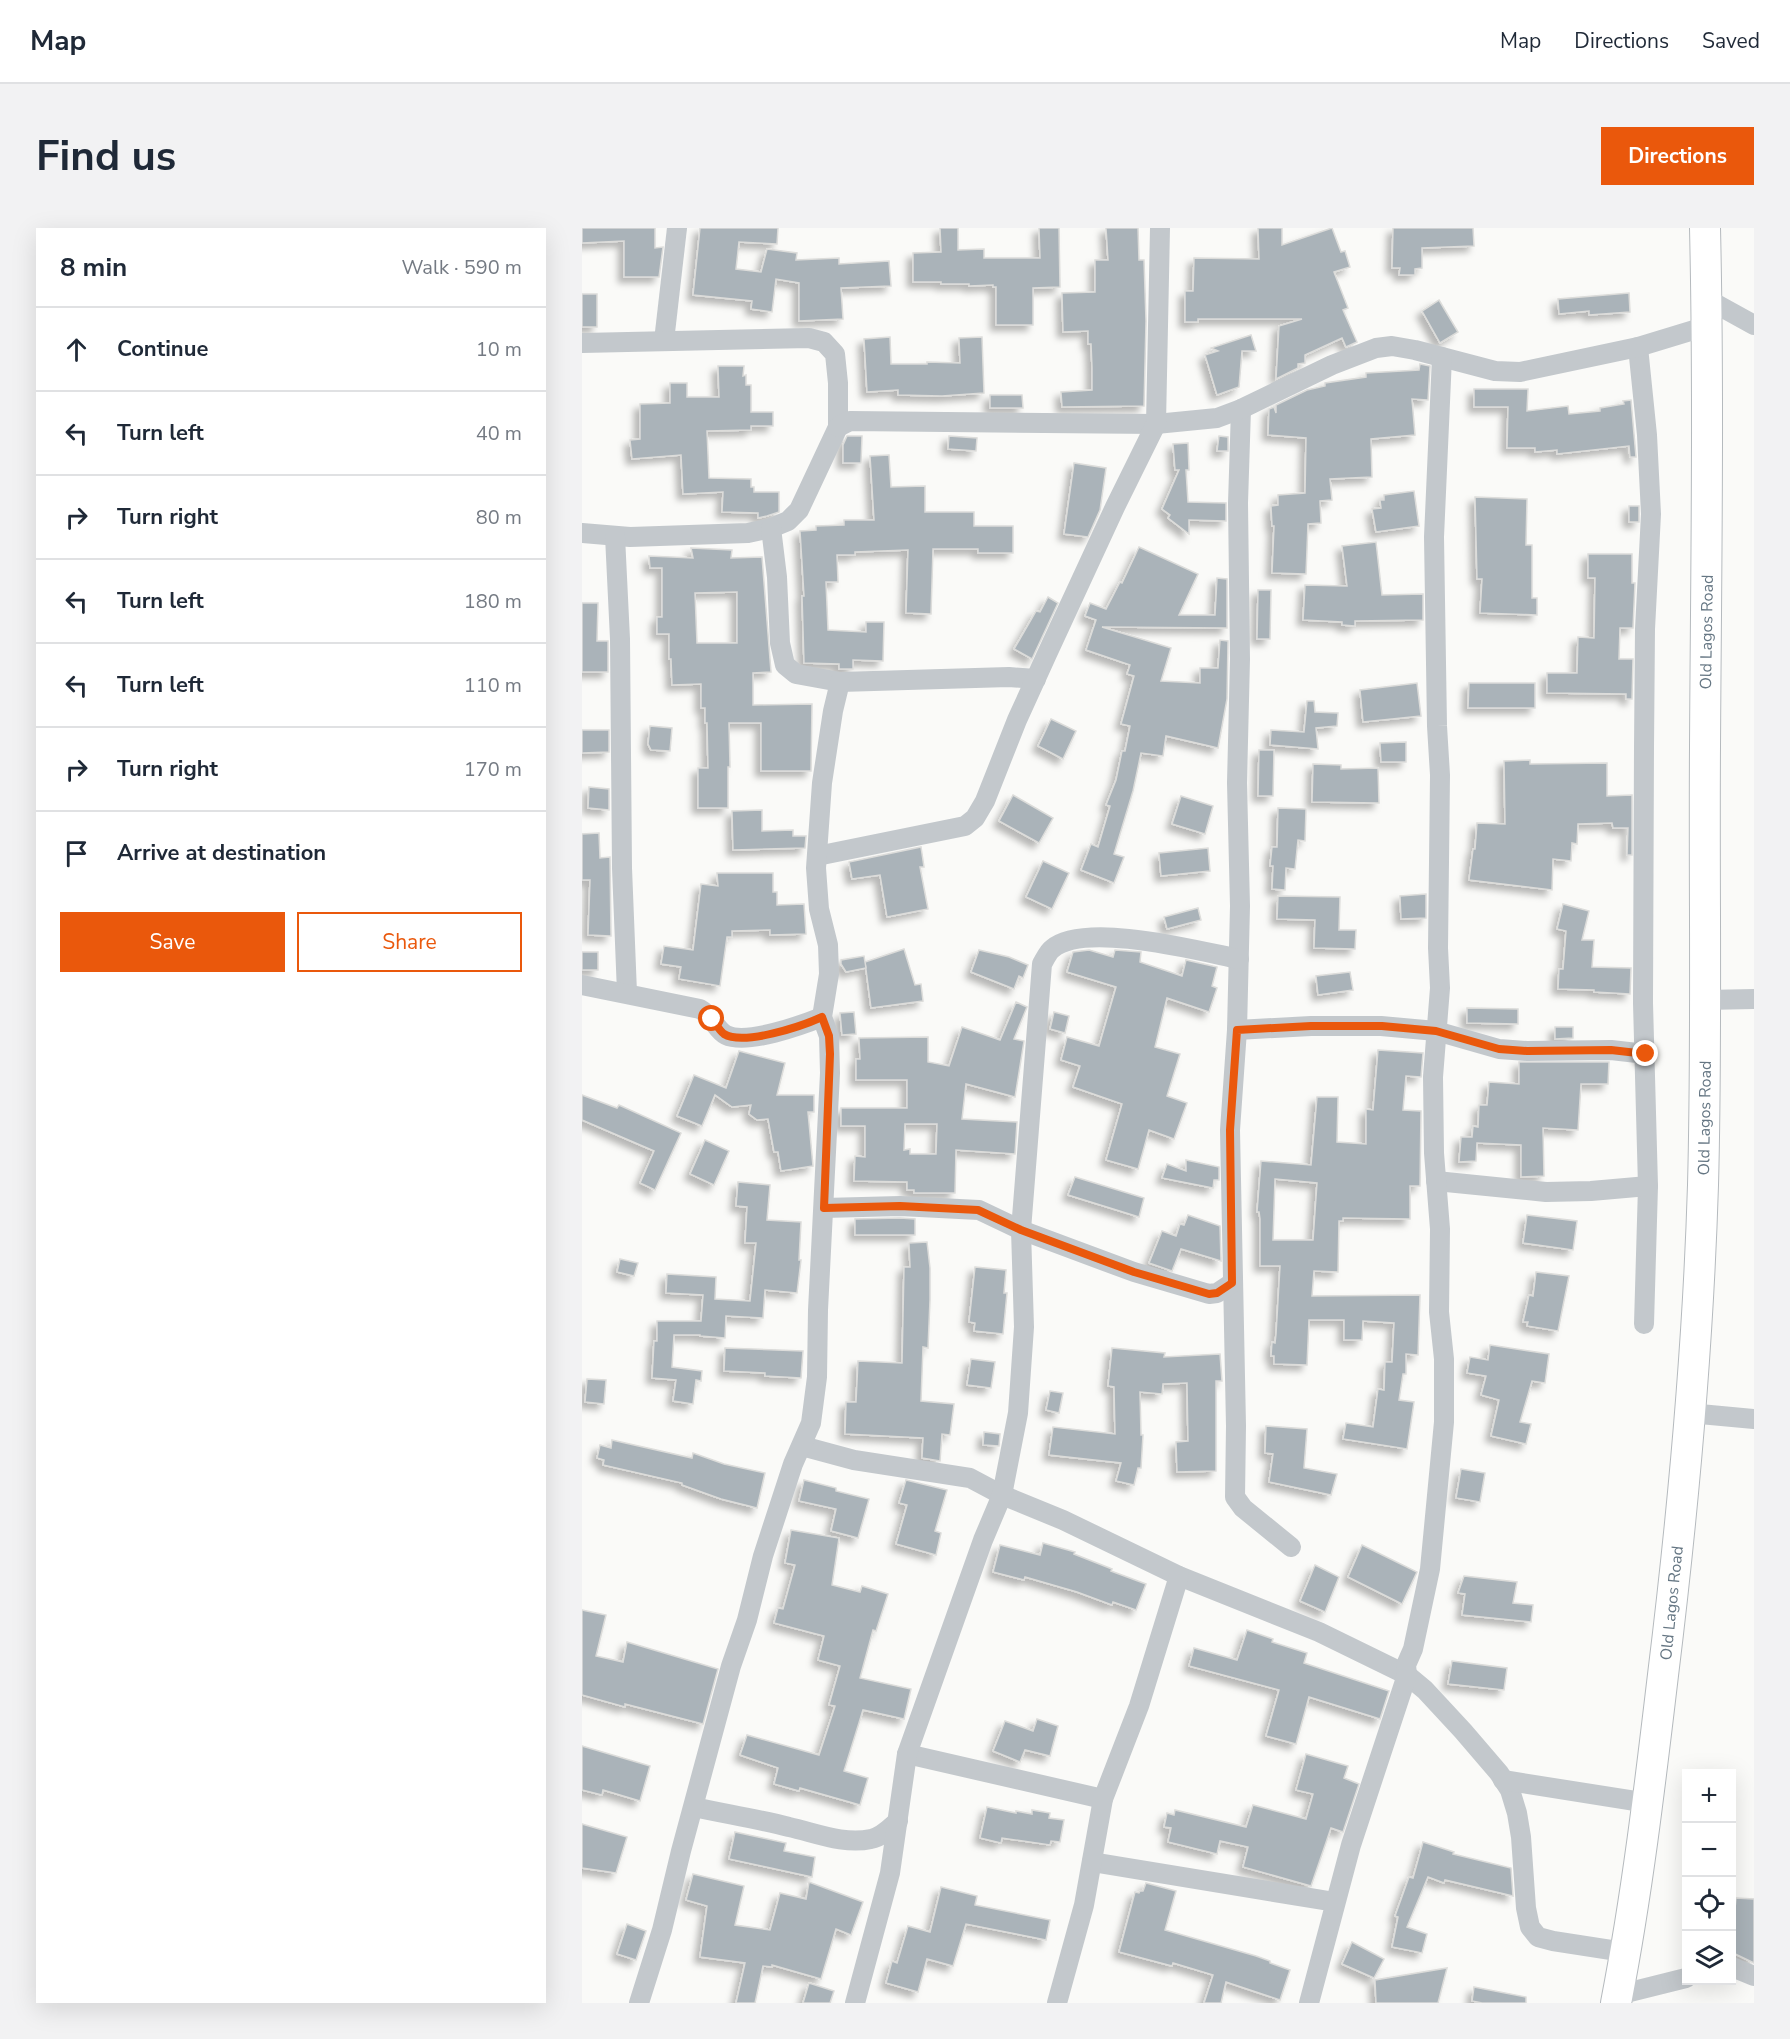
<!DOCTYPE html>
<meta charset="utf-8">
<style>
body{margin:0;font-family:"Nunito Sans",sans-serif;background:#f2f2f3;color:#1f2937}
.controls{position:absolute;right:18px;bottom:18px;display:grid;overflow:hidden;border-radius:0px;box-shadow:0 6px 24px #0002}
.controls button{width:54px;height:54px;display:grid;place-items:center;padding:0;border:0;border-bottom:2px solid #e0e1e3;background:#fff;color:#1f2937;font:30px sans-serif}
.stop{position:absolute;width:18px;height:18px;margin:-14px;border:4px solid #ea580c;border-radius:50%;background:#fff}
.stop.end{background:#ea580c;border-color:#fff;box-shadow:0 2px 6px #0008}
.list{margin:0;padding:0;list-style:none}
h2{display:flex;justify-content:space-between;align-items:center;height:78px;margin:0;padding:0 24px;font-size:26px}
h2 small{font-size:20px;font-weight:400;color:#747a83}
.list li{display:grid;grid-template-columns:39px 1fr auto;gap:18px;align-items:center;box-sizing:border-box;height:84px;padding:0 24px;border-top:2px solid #e0e1e3}
.list b{display:block;font-size:22px;white-space:nowrap}
.list em{font-size:20px;font-style:normal;color:#747a83}
.actions{display:flex;gap:12px;padding:18px 24px}
.actions a{flex:1;padding:14px 0;border:2px solid #ea580c;border-radius:0px;text-align:center;font-size:21px;color:#ea580c}
.actions .main{background:#ea580c;color:#fff}
.icon{flex:none;width:33px;height:33px;fill:none;stroke:currentColor;stroke-width:2;stroke-linecap:round;stroke-linejoin:round}
.map{position:relative;flex:none;width:1172px;height:1775px;overflow:hidden;border-radius:0px}
header{display:flex;align-items:center;gap:36px;box-sizing:border-box;height:84px;padding:0 30px;background:#fff;border-bottom:2px solid #e0e1e3}
header strong{font-size:28px}
nav{display:flex;gap:33px;margin-inline-start:auto;font-size:21px}
.intro{display:flex;align-items:center;justify-content:space-between;box-sizing:border-box;height:144px;padding:0 36px}
h1{margin:0;font-size:42px}
.button{padding:15px 27px;border-radius:0px;background:#ea580c;color:#fff;font-size:21px;font-weight:700}
main{display:flex;gap:36px;padding:0 36px}
aside{flex:1;background:#fff;border-radius:0px;box-shadow:0 6px 24px #0002}
.map>svg:first-child{display:block}
</style>
<header>
<strong>Map</strong>
<nav><a>Map</a><a>Directions</a><a>Saved</a></nav>
</header>
<div class="intro"><h1>Find us</h1><a class="button">Directions</a></div>
<main>
<aside>
<h2>8 min<small>Walk · 590 m</small></h2>
<ul class="list">
<li><svg class="icon" aria-label="ahead" viewBox="0 0 24 24"><path d="M12 20V5M6 11l6-6 6 6"/></svg><div><b>Continue</b></div><em>10 m</em></li>
<li><svg class="icon" aria-label="left" viewBox="0 0 24 24"><path d="M17 20v-9H6M10 6l-5 5 5 5"/></svg><div><b>Turn left</b></div><em>40 m</em></li>
<li><svg class="icon" aria-label="right" viewBox="0 0 24 24"><path d="M7 20v-9h11M14 6l5 5-5 5"/></svg><div><b>Turn right</b></div><em>80 m</em></li>
<li><svg class="icon" aria-label="left" viewBox="0 0 24 24"><path d="M17 20v-9H6M10 6l-5 5 5 5"/></svg><div><b>Turn left</b></div><em>180 m</em></li>
<li><svg class="icon" aria-label="left" viewBox="0 0 24 24"><path d="M17 20v-9H6M10 6l-5 5 5 5"/></svg><div><b>Turn left</b></div><em>110 m</em></li>
<li><svg class="icon" aria-label="right" viewBox="0 0 24 24"><path d="M7 20v-9h11M14 6l5 5-5 5"/></svg><div><b>Turn right</b></div><em>170 m</em></li>
<li><svg class="icon" aria-label="arrive" viewBox="0 0 24 24"><path d="M6 21V4h12l-3 4 3 4H6"/></svg><div><b>Arrive at destination</b></div></li>
</ul>
<div class="actions"><a class="main">Save</a><a>Share</a></div>
</aside>
<div class="map">
<svg width="1172" height="1775" viewBox="0 0 1172 1775">
<defs>
<filter id="shadow"><feDropShadow dx="-5.5" dy="5.5" stdDeviation="3" flood-color="#0004"/></filter>
</defs>
<rect width="100%" height="100%" fill="#fafaf8"/>
<!-- building -->
<g fill="#aab3b9" stroke="#dcdcda" stroke-width="1.5" fill-rule="evenodd" filter="url(#shadow)">
<path d="M0 0H73V20L81 19 77 49H42V13L0 15Z"/>
<path d="M118 0H196L195 16 157 14 154 41 179 44 185 21 215 25 214 32 257 30V36L307 33 309 58 259 60 261 91 217 93V55L194 51 190 84 169 81 170 73 111 67Z"/>
<path d="M358 0H376V22L402 21V30H458L457 0H477L478 59 451 60V97H414V59H411V57L387 58V56H359V54H331V25L359 24Z"/>
<path d="M524 0H556L557 32H562L564 93 562 178 480 179 479 164 510 162V140L509 116H506V103L481 104 480 65 513 64V32H526Z"/>
<path d="M676 0H700V17L750 0 759 24 763 23 768 39 752 44 766 80 761 82 775 114 764 119 760 110 723 127V135L716 136V140L694 151 697 98 720 91H616V94H603V63H611L612 30 677 31Z"/>
<path d="M811 0H891L892 18 840 20V40L833 41V47H817L818 40H810Z"/>
<path d="M1047 65 1048 84 1007 87V83L977 86 976 71Z"/>
<rect x="0" y="66" width="15" height="33"/>
<path d="M857 72 876 104 858 115 840 83Z"/>
<path d="M669 107 674 123H660L657 159 635 167 623 127 636 123 629 120Z"/>
<path d="M308 109 309 136H345V134L378 135 377 110 400 109 402 165 360 168 316 167V162L285 164 282 111Z"/>
<path d="M838 136 848 138 846 172 830 171 833 207 789 211 790 249 748 251 750 272 738 273 739 295 726 296 724 346 690 345 692 298H690L689 278 696 277V267L723 265 724 210 686 207 687 181 692 179 694 185V177L725 162 743 158V155L784 149V145L837 142Z"/>
<path d="M136 138H162L161 148 164 147V157H169V184H191V198H169V202L125 203 127 250 169 251V259H172V264H197V284L185 288 176 290V285L140 284 141 264 101 266 99 227 50 231 48 212 58 211V176L88 175V155H105V169H137Z"/>
<path d="M892 161H946L945 183 986 178 987 186 1018 183V180L1042 176 1041 173 1049 172 1054 229H1048L1047 218 975 226V222L953 224V220H925L926 179H892Z"/>
<path d="M408 167H440L441 180H408Z"/>
<path d="M265 208H280L279 235H261V217Z"/>
<path d="M367 208 395 210 394 223 366 221Z"/>
<path d="M637 208 646 209V223H635Z"/>
<path d="M606 215 607 242H604L606 274 644 275V293L607 292V306L586 290 588 287 580 281 597 242H593L591 216Z"/>
<path d="M307 227 309 259 343 258V284H392V298H431V325H396V321H351L349 386 324 385 326 322 273 324V327H255L256 354H244L246 402 284 404V394H302L301 433 271 432V441H257V436L222 435 220 368H222L218 303 234 302V298L262 297V292H292L288 228Z"/>
<path d="M492 235 524 240 518 282 506 309 482 306Z"/>
<path d="M832 263 837 298 794 304 790 281 799 280 798 272H802V267Z"/>
<path d="M893 269 945 271 944 317H950V370H955V387L898 385 900 351H895Z"/>
<rect x="1047" y="278" width="10" height="16"/>
<path d="M794 314 800 367 841 366V392L773 393V398L760 397V394L721 392 723 357 765 358 760 318Z"/>
<path d="M557 319 616 346 597 387H633L635 350 645 351V400L520 399 589 420 579 453 618 455V440H636L638 412 646 413 645 471 636 520 584 508 581 528 559 525 551 563 532 626 542 629 532 655 499 642 509 616 516 619 528 578 524 577 534 552 540 523H543L548 498 539 496 552 448 545 446 548 437 504 422 514 392 503 388 508 375 524 381 538 354 540 355Z"/>
<path d="M109 320 150 322 149 330 180 329 189 444 171 445V477L230 476 229 543H179V495H147L148 539H146V580H116V540H126L125 495H123V480H119V456L90 457 89 431H87V406H75V389H80V340H68L67 328 111 330ZM155 364V415H115L113 365Z"/>
<path d="M1006 326H1050V355H1053L1051 400H1038L1037 431H1051L1050 471H1044V466L965 465V445H995L996 409 1012 410 1013 350H1006Z"/>
<path d="M676 362H689L688 411H675Z"/>
<path d="M466 369 476 375 450 431 432 421 454 383 458 384Z"/>
<path d="M0 375H16L15 413H26V444H0Z"/>
<path d="M835 455 839 488 781 494 778 462Z"/>
<path d="M887 455H953V480H886Z"/>
<path d="M725 473H732L733 484 756 485 755 498 734 500 736 521 688 517 689 502 722 504Z"/>
<path d="M469 491 494 503 481 531 456 518Z"/>
<path d="M68 498 90 500 88 523 69 522 66 516Z"/>
<path d="M0 502H27V524L0 525Z"/>
<path d="M824 514V534H799L798 515Z"/>
<path d="M677 522H692L691 568H676Z"/>
<path d="M948 532V536L1025 535V568L1050 567V627H1045L1046 600H1031L1030 595 996 596 995 616 990 615 989 633 971 631 970 662 887 652 891 621H893L895 595 923 596 922 533Z"/>
<path d="M731 536 759 537V541L796 540 797 575 730 574Z"/>
<path d="M7 559 27 561V582L6 580Z"/>
<path d="M431 567 471 590 457 615 417 593Z"/>
<path d="M599 568 631 578 623 606 590 596Z"/>
<path d="M696 580 724 581 723 613 716 612 713 641 704 640 703 662 690 661 691 638H688L690 619H695Z"/>
<path d="M180 582V603L211 602V608H224L223 620 151 622 150 583Z"/>
<path d="M17 605 18 630 28 629 29 708 6 707 8 652H0V606Z"/>
<path d="M339 619 342 639H338L346 681 305 689 298 647 270 651 267 634Z"/>
<path d="M626 620 628 643 579 648 577 625Z"/>
<path d="M461 633 487 645 470 681 444 669Z"/>
<path d="M135 645H191V664H195V677L222 676 224 706 188 707V702L150 703V709H145L138 758 97 751 99 739 79 736 82 718 111 722 119 656 136 658Z"/>
<path d="M844 666V690L819 691 818 668Z"/>
<path d="M696 668 758 669 757 702H774L773 721 732 720 733 692 695 691Z"/>
<path d="M981 676 1007 683 1000 712H1012L1010 739 1049 740 1048 766 1012 764V762L976 761 977 741H981L984 703 975 701Z"/>
<path d="M616 680 619 692 585 701 582 689Z"/>
<path d="M322 721 333 757 339 756 341 773 289 780 283 734Z"/>
<path d="M397 722 427 729 446 737 441 750 437 748 432 761 389 744Z"/>
<path d="M507 722 531 729 533 722 559 724 558 734 600 748 604 732 635 739 630 758 635 760 627 784 585 770 573 819 598 826 585 868 605 875 592 911 567 902 556 941 524 932 540 876 491 859 498 838 479 832 485 809 517 818 534 759 485 744 491 724Z"/>
<rect x="0" y="724" width="16" height="18"/>
<path d="M282 728 284 740 264 744 259 736V732Z"/>
<path d="M768 744 771 762 736 767 734 748Z"/>
<path d="M434 774 445 779 432 811 442 813 433 869 384 856 380 891 435 894 433 926 374 922 373 965H332V962H325V954L272 953 273 928 283 929V898H259V880H325V852H274V831H278L277 810 346 809V834L367 838 380 799 418 812ZM323 896H355L354 926H328V921L322 922Z"/>
<path d="M885 780 936 781V796L885 795Z"/>
<path d="M272 784 274 806 260 807 258 785Z"/>
<path d="M472 784 487 788 483 805 468 801Z"/>
<path d="M973 799H991V810L973 811Z"/>
<path d="M796 822 841 825 839 849 824 848 821 882 839 883 838 958H828V991L761 990V993H757L756 1044 732 1043 730 1068 838 1067 836 1127 824 1126V1146H821L817 1172 832 1174 825 1221 761 1211 764 1195 791 1199 796 1161 802 1162 803 1134H810L812 1095 781 1093 780 1112H762V1092H727L725 1137 692 1136V1128H689L690 1114 693 1115 694 1106 698 1038H678V991L677 984H675L679 933 729 937 735 869H756L755 914 784 916V881L791 882ZM693 951 735 955 731 1012H691Z"/>
<path d="M157 823 203 835 195 867H232V884H226L231 938 199 943 196 924H192L186 891 175 892 167 886 169 877 150 879 133 867 120 898 95 888 112 847 144 860Z"/>
<path d="M937 834H1027L1026 856H999L996 902 961 900 962 948 939 949V917L895 915 894 933 877 934 879 909H890L891 898 896 899 897 877H905L907 854 937 856Z"/>
<path d="M0 867 35 880 37 877 99 905 73 962 58 955 72 923 0 892Z"/>
<path d="M123 912 147 923 132 957 108 946Z"/>
<path d="M604 932 637 939V952H632L631 960 580 950 585 936 604 943Z"/>
<path d="M493 949 562 970 557 989 486 967Z"/>
<path d="M156 954 188 957 185 992 219 994 217 1032H219L215 1065 183 1062 181 1090 144 1088 143 1110 118 1108V1107H92L90 1139 120 1143 119 1153 114 1152 111 1176 91 1173 94 1152 70 1150 72 1113H75V1093H119L121 1067 84 1065 85 1046 134 1049 133 1071 168 1073 174 1015H163L165 979 154 978Z"/>
<path d="M606 987 638 998 639 1033 599 1021 590 1043 567 1035 580 1003 594 1008 598 996 602 997Z"/>
<path d="M945 987 995 993 991 1022 941 1015Z"/>
<path d="M318 990 333 991V1007H273V991Z"/>
<path d="M345 1014 348 1040V1072L346 1120 341 1119 339 1173 372 1176 368 1207 360 1206 358 1233 340 1230 341 1210 263 1206 264 1174H274L276 1133 320 1135 322 1039H328L327 1015Z"/>
<path d="M38 1031 56 1035 52 1048 35 1044Z"/>
<path d="M393 1039 424 1042 422 1065H425L421 1106 392 1103 393 1095 387 1094Z"/>
<path d="M954 1044 987 1048 976 1103 945 1098 946 1094H941L947 1067 951 1068Z"/>
<path d="M908 1117 967 1126 963 1155 950 1153 938 1194 949 1196 944 1216 909 1208 917 1172 899 1167 904 1148 885 1145 888 1129 906 1132Z"/>
<path d="M143 1120 221 1123 219 1150 183 1148V1145L142 1143Z"/>
<path d="M530 1120 583 1125 582 1129 638 1126 640 1153H634V1243L595 1244 594 1214 606 1213 605 1155 581 1156 580 1166 558 1164 559 1207H561L559 1240H556L552 1257 534 1253 539 1235 467 1227 471 1199 533 1206 532 1159 526 1158Z"/>
<path d="M389 1131 413 1134 409 1160 385 1157Z"/>
<path d="M5 1151 24 1152 22 1176 3 1174Z"/>
<path d="M468 1163 481 1165 477 1185 464 1182Z"/>
<path d="M684 1198 725 1201 722 1240 755 1246 749 1267 687 1254 691 1226 683 1225Z"/>
<path d="M402 1204 418 1206 417 1218 401 1217Z"/>
<path d="M30 1212 110 1230 111 1225 142 1236 183 1245 175 1280 139 1271 100 1257V1255L21 1237 22 1232 15 1230 18 1217 29 1220Z"/>
<path d="M879 1241 903 1245 898 1274 874 1270Z"/>
<path d="M222 1252 254 1260V1263L287 1271 276 1310 249 1303 254 1281 217 1273Z"/>
<path d="M324 1252 365 1262 353 1303 359 1305 354 1327 314 1316 325 1277 317 1275Z"/>
<path d="M209 1302 257 1310 250 1357 278 1364 280 1358 306 1366 294 1403 291 1402 278 1450 329 1461 322 1491 281 1482 262 1543 286 1550 278 1577 218 1560 217 1563 192 1556 196 1540 158 1527 165 1507 237 1527 253 1478 247 1477 258 1438 236 1432 242 1408 192 1395 196 1380 201 1381 213 1337 203 1335Z"/>
<path d="M461 1315 493 1324 492 1326 530 1341 529 1343 564 1356 554 1382 531 1374 530 1377 495 1364 443 1349 442 1352 411 1344 418 1317 458 1327Z"/>
<path d="M780 1317 835 1344 820 1376 766 1349Z"/>
<path d="M733 1337 757 1349 743 1384 718 1373Z"/>
<path d="M882 1348 935 1354 931 1375 951 1377 949 1394 880 1387 883 1366 876 1365Z"/>
<path d="M0 1382 24 1387 14 1428 41 1434 45 1414 136 1441 121 1496 43 1476V1479L0 1467Z"/>
<path d="M665 1402 691 1411 690 1414 725 1425 722 1435 807 1463 798 1491 727 1469 714 1516 684 1508 697 1462 607 1438 612 1420 655 1432Z"/>
<path d="M870 1433 925 1440 922 1462 866 1456Z"/>
<path d="M455 1491 476 1498 468 1528 443 1522 438 1534 411 1523 423 1493 451 1503Z"/>
<path d="M0 1518 68 1538 58 1573 21 1562 20 1567 0 1562Z"/>
<path d="M724 1526 766 1538 762 1550 777 1556 761 1604 749 1600 729 1658 661 1639 666 1619 638 1613 635 1626 586 1614 589 1600 582 1599 585 1585 592 1587 593 1582 664 1599 671 1577 724 1591 731 1566 714 1562Z"/>
<path d="M405 1579 434 1585V1583L450 1586V1582L468 1585 467 1590 482 1592 478 1614 469 1613 468 1617 420 1610 419 1615 398 1610Z"/>
<path d="M0 1596 45 1609 34 1645 0 1640Z"/>
<path d="M153 1604 204 1615 202 1623 233 1629 230 1649 147 1631Z"/>
<path d="M841 1614 872 1624 871 1626 929 1640 931 1668 863 1652 862 1655 846 1649 825 1699 845 1706 840 1725 810 1719 816 1689 813 1688 827 1649 831 1650Z"/>
<path d="M111 1646 162 1658 153 1697 188 1702 198 1665 224 1671 227 1654 281 1674 269 1707 254 1701 239 1751 190 1737V1739L181 1738 173 1775H154L163 1735 118 1729 125 1678 104 1672Z"/>
<path d="M564 1655 594 1663 583 1702 674 1728 688 1733V1735L708 1742 698 1772 644 1754 639 1775H622L631 1747 591 1735 590 1738 537 1724 553 1664 557 1665 558 1663H561Z"/>
<path d="M359 1659 395 1668 393 1677 468 1692 464 1712 384 1696 371 1738 345 1731 336 1764 304 1755 310 1733 315 1735 326 1698 348 1704Z"/>
<path d="M1154 1670 1172 1671V1735L1149 1724V1704L1151 1702Z"/>
<path d="M45 1696 64 1703 54 1732 35 1726Z"/>
<path d="M770 1714 802 1731 792 1750 760 1736Z"/>
<path d="M865 1740 856 1775H794L793 1752Z"/>
<path d="M227 1755 252 1763 248 1775H221Z"/>
<path d="M892 1759 944 1769V1775H900L890 1773Z"/>
</g>
<g fill="none" stroke-linecap="round" stroke-linejoin="round">
<!-- primary casing -->
<g stroke="#b5babe" stroke-width="32">
<path id="primary" d="M1034 1775C1055 1667 1068 1557 1081 1447 1101 1285 1116 1121 1121 957 1125 811 1122 665 1123 519 1124 346 1127 173 1123 0"/>
</g>
<!-- minor -->
<g stroke="#c3c8cc" stroke-width="20">
<path d="M1125 71 1172 97"/>
<path d="M82 113 95 0"/>
<path d="M0 115 227 110 242 114 253 126 256 155V199L217 282 206 293 189 300 166 305 48 309 0 305"/>
<path d="M1056 119 1065 207 1069 286 1063 401 1062 519 1061 775 1066 958 1062 1096"/>
<path d="M659 181 656 275 658 431 655 555 658 678 655 802 648 902 654 1198 653 1269 661 1280 709 1319"/>
<path d="M256 199 268 193 574 196 635 190 659 181 750 137 794 120 810 118 833 122 913 143 938 144 1056 119 1125 98"/>
<path d="M189 300 195 349 198 415 203 437 214 446 258 454 427 449 454 451"/>
<path d="M33 308 38 411 40 640 45 765"/>
<path d="M235 628 383 598 393 590 403 573 435 492 465 426 533 279 574 196 578 0"/>
<path d="M0 757 118 781C131 788 134 802 144 807 165 817 220 797 240 789"/>
<path d="M1123 772 1172 771"/>
<path d="M655 802 729 798H799L854 803 917 821 945 823 1029 822 1064 826"/>
<path d="M854 953 964 964 1009 963 1066 958"/>
<path d="M242 980 318 978 397 982 439 1002 552 1044 627 1066 635 1065 650 1055"/>
<path d="M1107 1185 1172 1191"/>
<path d="M220 1218 272 1232 388 1250 420 1267 481 1292 597 1348 737 1404 825 1447 843 1462 881 1503 917 1545 928 1562 935 1585 939 1609 944 1680 948 1699 956 1709 971 1713 1042 1724"/>
<path d="M325 1526 521 1571"/>
<path d="M921 1552 1066 1575"/>
<path d="M112 1579C144 1586 176 1591 207 1599 234 1605 262 1617 289 1611 300 1609 308 1600 316 1593"/>
<path d="M510 1634 753 1674"/>
<path d="M1150 1739 1172 1748"/>
<path d="M1036 1767 1104 1750"/>
<path d="M57 1775 80 1702 99 1623 149 1438 165 1392 181 1328 211 1236 229 1195 235 1149 236 1082 248 845 247 808 240 789 247 746 246 717 237 681 234 640 240 555 251 483 258 454"/>
<path d="M273 1775 308 1645 325 1526 401 1312 420 1267 436 1185 442 1099 439 1002 460 736C463 731 466 724 470 721 502 693 617 723 657 731"/>
<path d="M475 1775 502 1677 521 1571 557 1478 597 1348"/>
<path d="M727 1775 769 1617 825 1447 824 1437 831 1421 848 1341 862 1194V1131L857 1084 858 1001 852 925 851 849 858 760 856 720 858 547 855 498 852 309 860 129"/>
</g>
<!-- primary -->
<use href="#primary" stroke="#fff" stroke-width="30"/>
</g>
<g fill="none" stroke-linecap="round" stroke-linejoin="round">
<!-- route -->
<path stroke="#ea580c" stroke-width="8" d="M130 791C134 796 137 802 142 806 162 818 220 798 240 789L247 808 248 826 242 980 318 978 396 982 439 1002 552 1044 627 1066 635 1065 650 1055 648 902 655 802 729 798H800L854 803 917 821 945 823 1029 822 1064 826"/>
</g>
<g text-anchor="middle" stroke-width="6" stroke-linejoin="round" paint-order="stroke">
<!-- street labels -->
<g font-size="16" fill="#657683" stroke="#fff">
<text transform="translate(1124 404) rotate(-89)" y="6">Old Lagos Road</text>
<text transform="translate(1122 890) rotate(-89)" y="6">Old Lagos Road</text>
<text transform="translate(1089 1375) rotate(-84)" y="6">Old Lagos Road</text>
</g>
</g>
</svg>
<div class="controls">
<button>+</button>
<button>−</button>
<button><svg class="icon" aria-label="locate" viewBox="0 0 24 24"><circle cx="12" cy="12" r="6"/><path d="M12 2v4M12 18v4M2 12h4M18 12h4"/></svg></button>
<button><svg class="icon" aria-label="layers" viewBox="0 0 24 24"><path d="M12 4l9 5-9 5-9-5zM3 14l9 5 9-5"/></svg></button>
</div>
<div class="stop" style="left:130px;top:791px"></div>
<div class="stop end" style="left:1064px;top:826px"></div>
</div>
</main>
